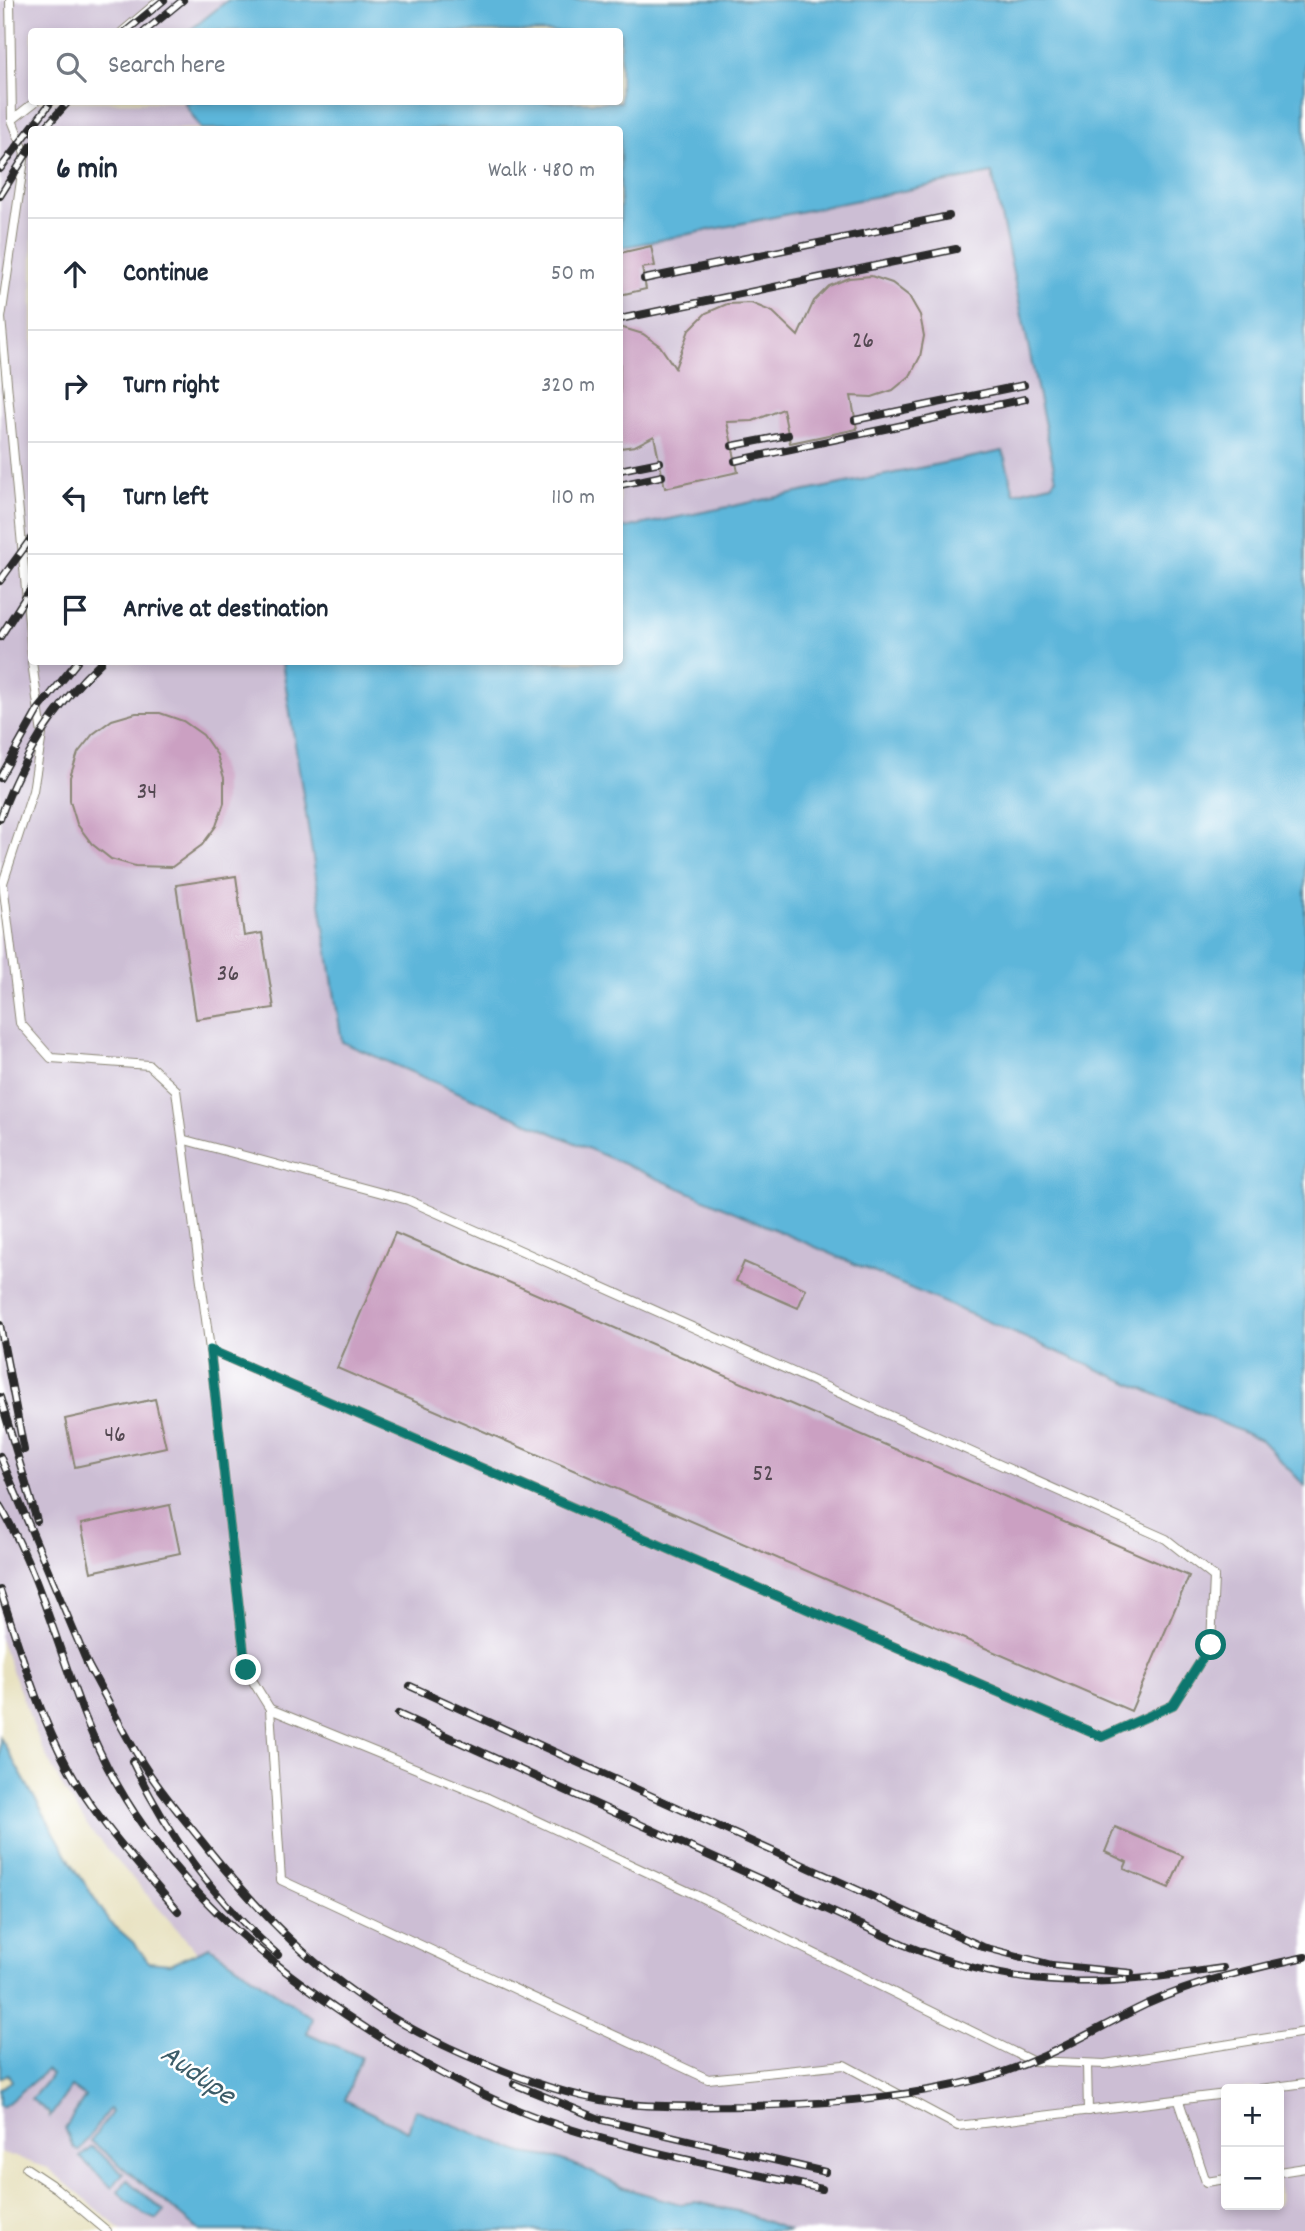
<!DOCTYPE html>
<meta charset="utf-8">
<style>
body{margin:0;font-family:Dekko,sans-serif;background:#f2f2f3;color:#1f2937}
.controls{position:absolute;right:21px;bottom:21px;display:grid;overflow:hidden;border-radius:7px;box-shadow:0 4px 10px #0003}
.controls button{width:63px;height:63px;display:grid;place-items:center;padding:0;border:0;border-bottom:2px solid #e0e1e3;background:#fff;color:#1f2937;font:35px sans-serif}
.stop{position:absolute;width:21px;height:21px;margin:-16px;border:5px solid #0f766e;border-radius:50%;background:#fff}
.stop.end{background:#0f766e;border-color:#fff;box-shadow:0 2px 7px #0008}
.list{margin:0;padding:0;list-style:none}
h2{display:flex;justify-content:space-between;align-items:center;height:91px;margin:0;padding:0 28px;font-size:30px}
h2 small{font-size:23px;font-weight:400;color:#747a83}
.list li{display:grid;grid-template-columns:46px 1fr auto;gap:21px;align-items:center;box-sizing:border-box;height:112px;padding:0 28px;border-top:2px solid #e0e1e3}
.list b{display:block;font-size:26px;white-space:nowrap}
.list em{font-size:23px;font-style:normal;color:#747a83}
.icon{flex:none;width:38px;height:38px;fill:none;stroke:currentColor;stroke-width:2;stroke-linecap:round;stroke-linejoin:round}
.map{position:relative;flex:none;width:1305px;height:2231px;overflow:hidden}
.search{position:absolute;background:#fff;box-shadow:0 4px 10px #0003;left:28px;top:28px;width:595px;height:77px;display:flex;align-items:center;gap:18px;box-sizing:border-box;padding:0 24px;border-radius:7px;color:#747a83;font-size:26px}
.panel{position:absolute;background:#fff;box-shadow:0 4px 10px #0003;left:28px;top:126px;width:595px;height:539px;border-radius:7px}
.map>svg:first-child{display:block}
</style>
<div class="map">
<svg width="1305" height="2231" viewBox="0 0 1305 2231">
<rect width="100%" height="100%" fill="#fff"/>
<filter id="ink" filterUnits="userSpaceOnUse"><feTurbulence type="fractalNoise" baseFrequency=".0143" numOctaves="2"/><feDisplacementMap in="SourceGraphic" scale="14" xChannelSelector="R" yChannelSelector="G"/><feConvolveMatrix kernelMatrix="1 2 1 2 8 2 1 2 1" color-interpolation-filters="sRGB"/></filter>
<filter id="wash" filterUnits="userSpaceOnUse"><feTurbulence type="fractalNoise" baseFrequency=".00686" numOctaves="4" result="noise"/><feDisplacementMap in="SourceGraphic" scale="28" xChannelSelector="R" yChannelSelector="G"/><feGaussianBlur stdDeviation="1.57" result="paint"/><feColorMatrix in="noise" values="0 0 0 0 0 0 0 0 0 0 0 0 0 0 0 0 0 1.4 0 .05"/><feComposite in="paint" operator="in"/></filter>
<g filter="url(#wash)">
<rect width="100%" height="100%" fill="#e8e2c1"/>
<!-- industrial -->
<g fill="#ccbed4" fill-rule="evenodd">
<path d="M0 0H228L189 31 32 32V102H184L201 129 32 130V662H282L342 1042 1261 1440 1305 1486V2231H790L742 2212 696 2202 680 2204 624 2188 581 2167 556 2158 523 2153 415 2109 408 2131 345 2100 361 2057 307 2032 312 2018 210 1947 197 1952 91 1831 64 1790 41 1746 0 1639ZM1226 2089H1279V2205H1226Z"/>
<path d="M992 173 1056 478 1052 484 1014 494 1003 451 620 529V248Z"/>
<path d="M47 2070 53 2074 47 2115 50 2117 71 2087 86 2097 65 2128 80 2151 109 2109 112 2111 91 2142 200 2231H122L48 2168 0 2152V2105L3 2106Z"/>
</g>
<!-- water -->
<g fill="#5db6da" stroke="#447082" stroke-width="2">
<path d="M228 0H1305V1486L1261 1440 342 1042 282 662H620V529L1003 451 1014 493 1051 484 1056 478 992 173 620 248V130L201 129 184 102H620V32L189 31Z"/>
<path d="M0 1737 71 1862 110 1922 135 1944 149 1962 170 1964 210 1947 312 2018 307 2033 361 2057 345 2100 408 2131 415 2109 523 2153 556 2158 581 2167 624 2188 680 2204 695 2202 742 2212 790 2231H200L91 2141 112 2112 109 2109 79 2151 73 2147 65 2128 85 2097 71 2087 50 2117 48 2112 31 2099 52 2075 47 2070 3 2107 0 2105V2089L12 2081 8 2074 0 2078Z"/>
<path d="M92 2147 123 2173 112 2188 80 2157Z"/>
<path d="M127 2180 164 2211 157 2220 143 2214 118 2192Z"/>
</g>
<g id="blocks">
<!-- building -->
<g fill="#cba0c2">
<path d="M651 246 655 266 642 268 646 289 620 295V253Z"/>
<path d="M871 276 892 283 909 296 920 315 924 336 920 357 910 376 893 390 872 397 851 396 857 429 790 443 783 409 753 421 727 422 738 472 665 488 654 436 635 446 620 448V327L643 334 660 346 675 368 689 330 706 313 727 304 751 303 773 312 798 336 814 301 829 286 849 278Z"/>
<path d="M136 713H160L183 721 203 735 217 755 224 778V803L216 826 202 845 172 867 135 866 111 859 92 844 77 824 70 801V777L78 753 93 734 112 720Z"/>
<path d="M236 876 244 936 262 933 274 1008 196 1019 176 885Z"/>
<path d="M395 1233 1189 1576 1131 1711 337 1368Z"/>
<path d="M744 1262 806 1289 798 1308 736 1281Z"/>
<path d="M155 1399 166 1447 75 1467 65 1419Z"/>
<path d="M170 1505 180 1553 91 1572 81 1524Z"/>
<path d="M1115 1827 1183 1856 1169 1888 1124 1869 1127 1862 1105 1852Z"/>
</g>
</g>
</g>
<g filter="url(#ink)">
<use href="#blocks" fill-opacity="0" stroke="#8a8676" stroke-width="2"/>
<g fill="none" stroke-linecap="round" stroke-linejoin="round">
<!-- lane casing -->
<g stroke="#8a8676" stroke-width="10">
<g id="lane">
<path d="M10 0 12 120 25 153 1 318 32 654"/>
<path d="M122 32 160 0"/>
<path d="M12 120 35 102"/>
<path d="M32 662 42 734 33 791 3 883 20 1023 51 1058 149 1065 176 1090 210 1350 246 1670 270 1709 488 1798 698 1896 1032 2061 1105 2064 1305 2032"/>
<path d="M185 1140 408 1200 1166 1539 1214 1577 1211 1645 1173 1705 1102 1737 210 1350"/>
<path d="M270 1709 281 1880 708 2079 844 2065 958 2126 1226 2094"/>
<path d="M1087 2064 1088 2111"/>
<path d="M1260 2089 1305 2083"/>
<path d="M1179 2101 1206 2182 1226 2179"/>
<path d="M26 2168 56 2188 107 2231"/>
<path d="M1279 2172 1305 2168"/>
</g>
</g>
<!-- lane -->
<use href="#lane" stroke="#fff" stroke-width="8"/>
<!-- rail casing -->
<g stroke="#2b2b2b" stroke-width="8">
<g id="rail">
<path d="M125 32 164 0"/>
<path d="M144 32 183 0"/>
<path d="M43 130 68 102"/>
<path d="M0 169 51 102"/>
<path d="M0 196 32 145"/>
<path d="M644 279 949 216"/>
<path d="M620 319 956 249"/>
<path d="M855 420 1024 385"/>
<path d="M732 446 788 435"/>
<path d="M735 461 1025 399"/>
<path d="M620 470 660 462"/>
<path d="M620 485 662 476"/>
<path d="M0 581 32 537"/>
<path d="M0 637 32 587"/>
<path d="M0 778 38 710 77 662"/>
<path d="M0 819C20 760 56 704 101 662"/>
<path d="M0 1325 24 1450"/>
<path d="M0 1397 37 1521"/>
<path d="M0 1456 91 1672"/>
<path d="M0 1506C51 1592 66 1694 115 1781 171 1881 253 1952 346 2015 407 2056 469 2092 538 2118 624 2150 731 2168 822 2189"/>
<path d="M0 1590C20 1649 37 1710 67 1766 96 1820 139 1865 178 1911"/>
<path d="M87 1663C106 1697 123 1732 143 1764 162 1794 186 1821 208 1849 292 1952 364 2015 489 2065 532 2083 580 2099 627 2104 668 2108 708 2106 749 2106 826 2104 909 2098 984 2078 1043 2062 1093 2030 1147 2004 1198 1981 1250 1969 1305 1957"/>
<path d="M410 1686 983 1947 1052 1965 1131 1973"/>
<path d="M398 1714 905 1945C1021 1993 1103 1986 1223 1968"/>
<path d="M132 1761C167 1834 216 1902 278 1955"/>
<path d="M514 2084 602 2120 825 2172"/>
</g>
</g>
<!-- rail -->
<use href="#rail" stroke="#fff" stroke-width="5" stroke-dasharray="16" stroke-linecap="butt"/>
</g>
</g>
<g fill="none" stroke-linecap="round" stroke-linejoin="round" filter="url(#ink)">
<!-- route -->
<path stroke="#0f766e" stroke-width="9" d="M246 1670 210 1350 1102 1737 1173 1705 1211 1645"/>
</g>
<g text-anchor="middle" stroke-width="5" stroke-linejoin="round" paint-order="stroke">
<!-- number labels -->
<g font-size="24" fill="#534851">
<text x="863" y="347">26</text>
<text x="147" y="798">34</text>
<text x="228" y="980">36</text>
<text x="115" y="1441">46</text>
<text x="763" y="1480">52</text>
</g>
<!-- water labels -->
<g font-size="30" font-style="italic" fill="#3c5c68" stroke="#fff">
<text transform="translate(199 2073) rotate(35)" y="10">Audupe</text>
</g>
</g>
</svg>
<div class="controls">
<button>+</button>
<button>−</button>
</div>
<div class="stop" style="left:1211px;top:1645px"></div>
<div class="stop end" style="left:246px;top:1670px"></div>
<div class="search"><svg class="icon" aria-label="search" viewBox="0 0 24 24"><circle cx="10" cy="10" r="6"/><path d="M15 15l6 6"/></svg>Search here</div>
<section class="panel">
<h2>6 min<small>Walk · 480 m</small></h2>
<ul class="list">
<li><svg class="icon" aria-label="ahead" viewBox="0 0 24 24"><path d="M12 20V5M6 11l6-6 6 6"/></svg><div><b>Continue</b></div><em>50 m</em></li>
<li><svg class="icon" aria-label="right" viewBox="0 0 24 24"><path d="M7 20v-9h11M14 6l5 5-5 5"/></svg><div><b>Turn right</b></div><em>320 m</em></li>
<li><svg class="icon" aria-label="left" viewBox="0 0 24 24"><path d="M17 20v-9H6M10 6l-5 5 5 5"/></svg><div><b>Turn left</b></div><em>110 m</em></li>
<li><svg class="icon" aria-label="arrive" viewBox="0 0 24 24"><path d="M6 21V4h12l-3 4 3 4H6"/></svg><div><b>Arrive at destination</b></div></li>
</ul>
</section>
</div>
